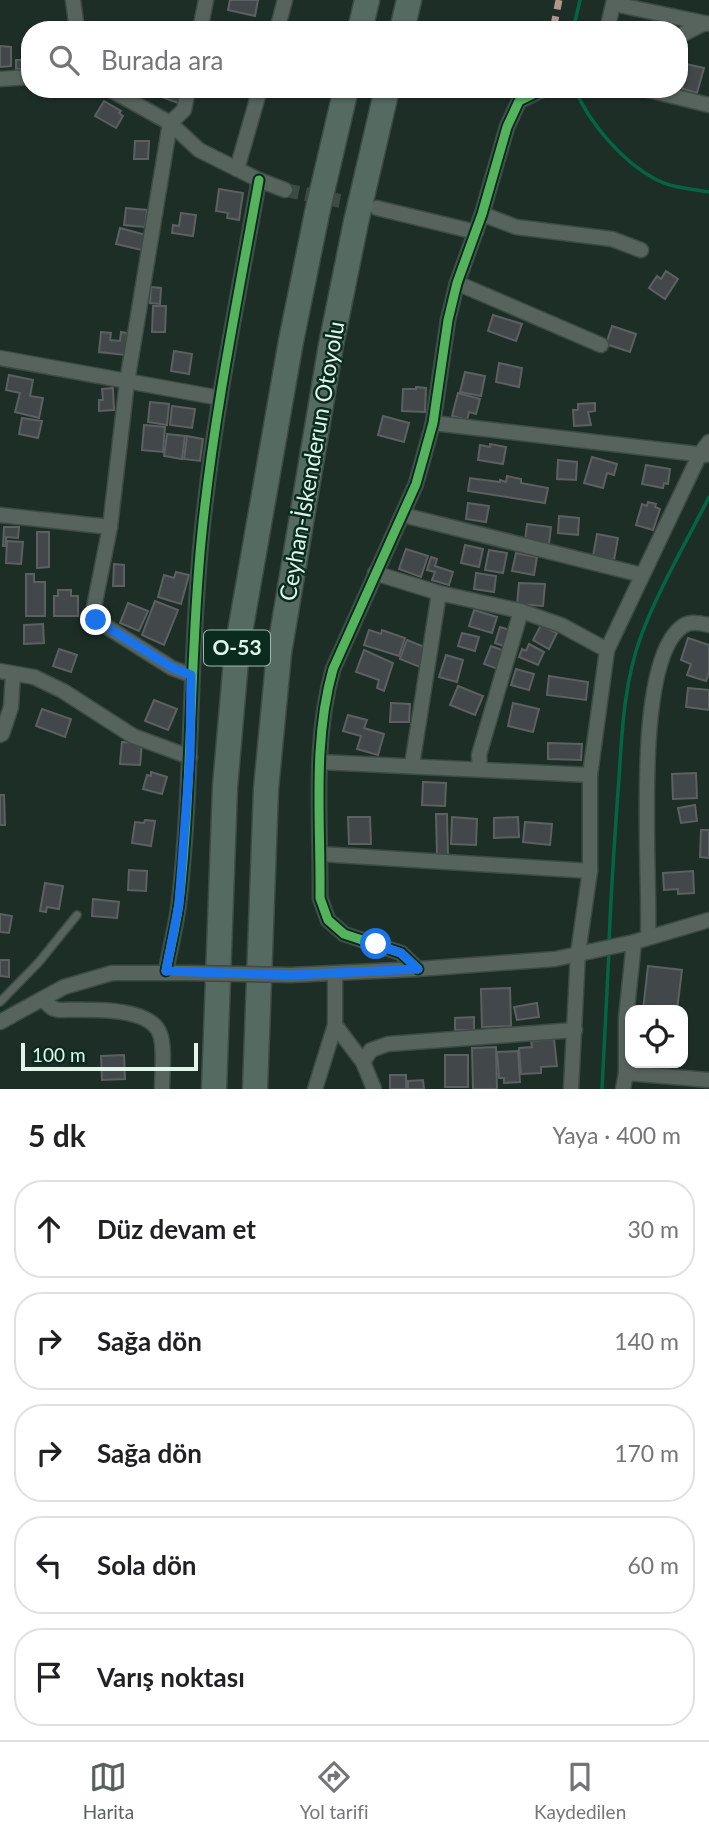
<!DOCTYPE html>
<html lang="tr">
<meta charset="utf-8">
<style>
body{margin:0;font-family:Lato,sans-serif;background:#f2f2f2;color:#202124}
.controls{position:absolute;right:21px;bottom:21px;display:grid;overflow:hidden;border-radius:14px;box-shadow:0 2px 5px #0004}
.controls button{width:63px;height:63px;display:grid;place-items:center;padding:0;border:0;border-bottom:2px solid #e0e0e0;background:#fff;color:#202124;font:35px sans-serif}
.scale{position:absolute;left:21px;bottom:18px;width:177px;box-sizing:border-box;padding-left:7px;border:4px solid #e2f5eb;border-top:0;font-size:19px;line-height:24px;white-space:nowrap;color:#e2f5eb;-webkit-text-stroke:5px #092c1e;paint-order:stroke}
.stop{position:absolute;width:21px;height:21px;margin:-16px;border:5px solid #1a73e8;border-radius:50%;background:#fff}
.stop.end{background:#1a73e8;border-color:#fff;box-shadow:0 2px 7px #0008}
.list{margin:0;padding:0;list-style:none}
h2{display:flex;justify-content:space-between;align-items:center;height:91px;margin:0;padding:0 28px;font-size:30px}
h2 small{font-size:23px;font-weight:400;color:#757577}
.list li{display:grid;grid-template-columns:46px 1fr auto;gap:21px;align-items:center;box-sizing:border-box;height:98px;margin:0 14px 14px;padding:0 14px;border:2px solid #e0e0e0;border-radius:28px}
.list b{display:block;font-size:26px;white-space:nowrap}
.list em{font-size:23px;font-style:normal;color:#757577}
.icon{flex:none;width:38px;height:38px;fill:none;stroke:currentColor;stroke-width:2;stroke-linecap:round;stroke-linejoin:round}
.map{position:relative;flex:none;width:709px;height:1089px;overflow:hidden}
.search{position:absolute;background:#fff;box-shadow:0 2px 5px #0004;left:21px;right:21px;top:21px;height:77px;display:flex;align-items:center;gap:18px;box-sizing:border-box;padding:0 24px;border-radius:28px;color:#757577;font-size:26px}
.sheet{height:651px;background:#fff}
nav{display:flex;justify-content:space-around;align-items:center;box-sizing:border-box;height:98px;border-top:2px solid #e0e0e0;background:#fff;font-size:19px;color:#757577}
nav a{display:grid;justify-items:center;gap:4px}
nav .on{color:#58615e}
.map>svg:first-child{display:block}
</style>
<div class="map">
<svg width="709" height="1089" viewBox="0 0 709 1089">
<rect width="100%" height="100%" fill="#1d2e27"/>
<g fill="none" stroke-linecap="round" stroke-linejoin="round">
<!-- stream -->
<g stroke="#046545" stroke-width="3.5">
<path d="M573 30 580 0"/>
<path d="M575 89C589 123 623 162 655 179 672 188 691 189 709 192"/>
<path d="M609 944C611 888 615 833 619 778 622 731 624 682 641 636 659 588 686 543 709 497"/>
<path d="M602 1089 609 951"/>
</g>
</g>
<!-- building -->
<g fill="#424749" stroke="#5c6061" stroke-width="2">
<path d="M230 0H258L255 16 228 10Z"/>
<path d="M52 23H71V30H51Z"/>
<path d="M0 46 11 47V66L0 67Z"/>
<path d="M26 52H30V69H16V60H26Z"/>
<path d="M686 64 704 68 697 93 680 88Z"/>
<path d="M162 89H183L178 103 159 96Z"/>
<path d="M104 101 121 111 119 113 123 116 116 128 95 116Z"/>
<path d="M135 141H149L148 159H134Z"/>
<path d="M219 189 243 193 239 220 227 218 228 213 216 211Z"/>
<path d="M126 208 147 210 145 227 124 225Z"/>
<path d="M181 213 196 215 193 236 172 233 173 225 179 226Z"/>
<path d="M120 228 146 235 142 250 116 244Z"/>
<path d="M666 271 678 279 665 299 649 288 657 276 661 279Z"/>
<path d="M151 287 161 288 160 304 150 303Z"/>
<path d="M153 306H166L165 332H152Z"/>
<path d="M493 315 522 324 516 341 488 331Z"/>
<path d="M612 326 636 334 630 352 606 344Z"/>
<path d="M101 332 111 333 110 340 120 341 121 332 127 333 125 355 99 352Z"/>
<path d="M174 351 192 354 189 374 171 371Z"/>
<path d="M499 363 522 368 519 387 496 382Z"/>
<path d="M465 372 485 376 481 396 460 392Z"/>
<path d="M9 375 33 380 30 396 43 398 39 418 15 412 20 393 6 390Z"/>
<path d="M416 387 426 388 425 412 402 411 403 389H416Z"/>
<path d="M113 388 114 410 99 411V400H103L102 389Z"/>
<path d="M458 393 480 399 476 414 469 412 467 420 452 416Z"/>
<path d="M150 402 169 404 167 425 148 422Z"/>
<path d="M595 403V411L588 412 591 425 574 426 573 410H578V404Z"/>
<path d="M172 406 195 409 192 428 170 425Z"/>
<path d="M383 416 409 423 404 442 378 435Z"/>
<path d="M22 418 42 421 38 438 19 434Z"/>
<path d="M144 425 165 427 163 452 142 450Z"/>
<path d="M167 434 185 436 182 459 164 456Z"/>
<path d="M187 436 203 439 200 461 184 459Z"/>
<path d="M490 444 506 447 503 464 478 460 480 445 490 447Z"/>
<path d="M592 457 617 464 614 475 607 473 603 488 584 483Z"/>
<path d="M558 460 577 462 576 480 557 479Z"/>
<path d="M646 465 670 469 668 484 664 483 663 488 642 484Z"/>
<path d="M507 476 521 479V483L548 488 545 503 468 491 470 478 500 482V480L506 482Z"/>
<path d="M648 502 656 504 655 507 660 509 653 530 636 525 642 504 647 506Z"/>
<path d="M468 503 489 506 486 522 466 519Z"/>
<path d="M559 516 579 518 578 535 558 533Z"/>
<path d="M527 524 551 527 549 544 525 541Z"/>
<path d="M4 527H19L18 538 6 537V546H3Z"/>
<path d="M37 532H49V567L37 568Z"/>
<path d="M597 534 618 538 614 560 593 556Z"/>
<path d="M7 541 23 542 21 564 6 563Z"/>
<path d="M465 545 483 549 479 567 461 563Z"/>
<path d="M406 549 428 556 421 577 399 569Z"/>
<path d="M489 550 507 553 503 573 485 570Z"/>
<path d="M516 553 537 557 534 575 512 571Z"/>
<path d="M431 557 437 559 435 566 453 572 449 585 432 580 435 572 427 570Z"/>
<path d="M114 564 124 565V586H113Z"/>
<path d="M176 572 189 575 181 604 158 597 164 575 174 578Z"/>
<path d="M476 573 496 576 494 592 474 589Z"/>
<path d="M26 574H34V582H45V616H26Z"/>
<path d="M519 583 545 584 543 606 517 604Z"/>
<path d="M58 590H71V596H78V616H54V596H58Z"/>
<path d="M155 601 178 610 164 645 142 635Z"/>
<path d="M128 603 148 611 139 631 120 623Z"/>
<path d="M474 610 497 617 492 633 469 626Z"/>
<path d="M43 624 44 643 24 644V625Z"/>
<path d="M541 625 557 633 549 649 533 640Z"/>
<path d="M500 627 513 631 507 647 495 643Z"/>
<path d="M369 630 381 634 382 630 405 638 399 656 364 645Z"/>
<path d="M462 633 479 637 475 651 458 646Z"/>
<path d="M688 638 709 645V673L706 681 687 675 691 664 681 660Z"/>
<path d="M407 640 427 648 420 667 400 659Z"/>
<path d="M529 644 544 652 538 665 519 657 522 649 526 651Z"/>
<path d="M491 646 505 651 498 669 484 664Z"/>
<path d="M59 649 77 655 71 672 53 666Z"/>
<path d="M364 650 393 663 384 691 377 688 379 680 356 672Z"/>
<path d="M446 655 463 660 457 682 439 677Z"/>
<path d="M516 669 534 674 529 690 511 685Z"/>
<path d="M549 676 588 682 586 700 547 695Z"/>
<path d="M458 686 483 696 475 715 450 705Z"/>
<path d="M688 688 709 690V710L686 707Z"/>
<path d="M154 700 177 709 168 730 145 721Z"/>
<path d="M391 703 410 704 409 722H390Z"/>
<path d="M513 703 539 709 533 732 508 726Z"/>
<path d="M42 709 71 719 65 737 36 726Z"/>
<path d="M348 715 367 720 364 728 384 734 378 755 357 749 361 736 343 731Z"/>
<path d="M122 742 142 743 140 765 120 764Z"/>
<path d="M548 743 582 744 581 760 548 759Z"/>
<path d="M151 772 167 777 162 794 143 789 147 775 151 776Z"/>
<path d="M696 773 697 798 673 799 672 774Z"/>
<path d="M423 782 446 783 445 806 422 805Z"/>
<path d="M0 795H4L5 825H0Z"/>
<path d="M695 805 697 821 681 823 678 808Z"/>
<path d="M436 814H447L448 856H437Z"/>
<path d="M348 817H370L371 844H349Z"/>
<path d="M452 817 477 819 476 845 451 844Z"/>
<path d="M518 817 519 837 494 838V818Z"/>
<path d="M145 820 155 821 151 846 132 843 135 822 144 823Z"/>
<path d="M525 822 552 824 550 845 523 842Z"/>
<path d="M701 830H709V858L700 857Z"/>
<path d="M129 870 147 871 146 891 128 890Z"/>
<path d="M693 871 694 893 678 894V889L664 890 663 873Z"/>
<path d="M45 883 63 886 59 909 47 907 46 912 40 911Z"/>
<path d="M93 899 119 902 117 918 92 916Z"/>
<path d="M0 914 12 916 9 933 0 932Z"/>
<path d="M0 960H9V977L0 976Z"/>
<path d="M648 966 682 970 677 1010H643Z"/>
<path d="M510 988 511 1026 482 1027 481 989Z"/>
<path d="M537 1003 539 1017 517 1020 514 1007Z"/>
<path d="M474 1017V1030H455V1018Z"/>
<path d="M554 1039 557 1066 541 1067V1073L521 1074 519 1048 532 1047 531 1041Z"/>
<path d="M496 1047 497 1089H473L472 1048Z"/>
<path d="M518 1051 520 1082 504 1083V1078H499L497 1052Z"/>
<path d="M124 1055 125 1079 102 1080 101 1056Z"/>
<rect x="445" y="1055" width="23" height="32"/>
<rect x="390" y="1075" width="16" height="14"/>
<path d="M423 1080 424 1089H408V1081Z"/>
</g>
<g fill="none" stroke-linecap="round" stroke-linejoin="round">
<!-- minor-tunnel -->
<path stroke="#3b4c44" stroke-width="14" stroke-dasharray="14 7" stroke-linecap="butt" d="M285 190 365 206"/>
<!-- service casing -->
<g stroke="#3c4b44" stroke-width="10">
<path id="service" d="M0 1002 39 962 77 915"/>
</g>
<!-- minor casing -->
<g stroke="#3c4b44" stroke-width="17">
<g id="minor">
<path d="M73 0 77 30"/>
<path d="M614 4 709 24"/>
<path d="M200 30 206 0"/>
<path d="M277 30 285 0"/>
<path d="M607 30 614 0"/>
<path d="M679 36 705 23"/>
<path d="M0 79 30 77"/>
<path d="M109 89 170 123 199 150 259 180 285 190"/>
<path d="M188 89 184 110 170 123 127 382 110 527 94 607 96 620 172 668 191 675"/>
<path d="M644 89 709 105"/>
<path d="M237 169 260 89"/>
<path d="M377 208 476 232"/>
<path d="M482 214 516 227 612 239 641 250"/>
<path d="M457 283 601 345"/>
<path d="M0 358 220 398"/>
<path d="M433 423 706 455"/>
<path d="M0 515 110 527"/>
<path d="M403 515 642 575"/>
<path d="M375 573 439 593 521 611 561 625 607 650"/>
<path d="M0 671 34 677 63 691 133 736 190 757"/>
<path d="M0 735 2 734 11 707 13 674"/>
<path d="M320 762 590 775"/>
<path d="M412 765 439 593"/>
<path d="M480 768 479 755 521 611"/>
<path d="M320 854 590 871"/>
<path d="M648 936C651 876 631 661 683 626 691 621 700 623 709 625"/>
<path d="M418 969 401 953 344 934 328 920 320 898C321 822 312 743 333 669L416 484 433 423 448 320 457 283 482 214 507 127 519 101 544 89"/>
<path d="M166 971C170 949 176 926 179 903 193 780 189 655 202 532 214 414 238 297 259 180"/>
<path d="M291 975 418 969 555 959 634 942 709 920"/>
<path d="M42 999 52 1008 59 1010C84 1010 150 1005 160 1034 165 1047 162 1074 162 1089"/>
<path d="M0 1022 64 987 112 973H190"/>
<path d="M335 1025 363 1062 374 1089"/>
<path d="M363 1062 371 1050 388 1044 575 1030"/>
<path d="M626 1073 709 1080"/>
<path d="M315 1089 335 1025V974"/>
<path d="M571 1089 578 953 590 871V775L607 650 700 454 709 442"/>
<path d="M623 1089 626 1073V1018L634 942"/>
</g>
</g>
<!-- motorway casing -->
<g stroke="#3c4b44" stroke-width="27">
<g id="motorway">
<path d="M360 30 367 0"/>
<path d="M402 30 409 0"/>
<path d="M214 1089 225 787 237 649 291 341 317 213 346 89"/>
<path d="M255 1089 266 789 279 653 331 345 356 222 387 89"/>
</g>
</g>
<!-- service -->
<use href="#service" stroke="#57645d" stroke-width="7"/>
<!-- minor -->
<use href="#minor" stroke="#57645d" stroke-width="14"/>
<!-- motorway -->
<use href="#motorway" stroke="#556a61" stroke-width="24"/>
<!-- minor-bridge casing -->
<g stroke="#3c4b44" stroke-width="17" stroke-linecap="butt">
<path id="minor-bridge" d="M190 973 291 975"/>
</g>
<!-- minor-bridge -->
<use href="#minor-bridge" stroke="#57645d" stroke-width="14"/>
<!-- quiet -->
<path stroke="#b2968c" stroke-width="7" stroke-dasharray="14 7" stroke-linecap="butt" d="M553 30 559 0"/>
<!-- cycleway casing -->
<g stroke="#092c1e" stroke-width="13">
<g id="cycleway">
<path d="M418 969 401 953 344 934 328 920 320 898C321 822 312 743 333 669L416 484 433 423 448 320 457 283 482 214 507 127 519 101 544 89"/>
<path d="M166 971C170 949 176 926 179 903 193 780 189 655 202 532 214 414 238 297 259 180"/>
</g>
</g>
<!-- cycleway -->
<use href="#cycleway" stroke="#56b35d" stroke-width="9"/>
</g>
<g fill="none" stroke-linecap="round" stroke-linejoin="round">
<!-- route -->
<path stroke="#1a73e8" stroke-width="9" d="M96 620 173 668 191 675 190 757 179 904 166 971 291 975 418 969 401 953 376 944"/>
</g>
<g text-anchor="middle" stroke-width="5" stroke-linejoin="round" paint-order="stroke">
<!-- shield labels -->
<rect fill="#092c1e" stroke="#a1b9ae" stroke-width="2" x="204" y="630.5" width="66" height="35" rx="5"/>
<g font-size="21" font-weight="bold" fill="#e2f5eb">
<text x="237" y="655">O-53</text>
</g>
<!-- street labels -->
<g font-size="23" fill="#e2f5eb" stroke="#092c1e">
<text transform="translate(312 461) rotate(-80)" y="8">Ceyhan-İskenderun Otoyolu</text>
</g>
</g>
</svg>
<div class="controls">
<button><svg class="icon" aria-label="locate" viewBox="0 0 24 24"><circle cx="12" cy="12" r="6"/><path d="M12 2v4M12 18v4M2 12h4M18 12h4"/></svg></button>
</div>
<div class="scale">100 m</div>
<div class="stop" style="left:376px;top:944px"></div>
<div class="stop end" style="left:96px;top:620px"></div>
<div class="search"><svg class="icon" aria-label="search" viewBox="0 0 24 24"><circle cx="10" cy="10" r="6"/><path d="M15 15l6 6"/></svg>Burada ara</div>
</div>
<section class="sheet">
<h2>5 dk<small>Yaya · 400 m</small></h2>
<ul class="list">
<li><svg class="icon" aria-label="ahead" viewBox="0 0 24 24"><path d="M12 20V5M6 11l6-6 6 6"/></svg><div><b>Düz devam et</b></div><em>30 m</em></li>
<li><svg class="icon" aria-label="right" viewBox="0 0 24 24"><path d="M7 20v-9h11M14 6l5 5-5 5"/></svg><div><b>Sağa dön</b></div><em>140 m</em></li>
<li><svg class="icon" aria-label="right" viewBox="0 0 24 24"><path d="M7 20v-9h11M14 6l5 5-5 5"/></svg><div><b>Sağa dön</b></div><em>170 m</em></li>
<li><svg class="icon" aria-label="left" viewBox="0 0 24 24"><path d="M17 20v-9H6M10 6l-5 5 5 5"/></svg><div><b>Sola dön</b></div><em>60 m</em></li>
<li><svg class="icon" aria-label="arrive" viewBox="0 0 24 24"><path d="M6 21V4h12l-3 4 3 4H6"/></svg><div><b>Varış noktası</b></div></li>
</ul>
</section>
<nav>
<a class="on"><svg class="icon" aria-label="map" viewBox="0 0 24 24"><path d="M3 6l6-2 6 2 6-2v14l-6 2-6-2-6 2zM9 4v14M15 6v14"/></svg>Harita</a>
<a><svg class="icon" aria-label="directions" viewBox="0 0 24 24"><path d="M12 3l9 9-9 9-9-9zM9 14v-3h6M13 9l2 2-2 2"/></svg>Yol tarifi</a>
<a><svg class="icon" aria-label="saved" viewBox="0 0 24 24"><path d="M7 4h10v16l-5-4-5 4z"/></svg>Kaydedilen</a>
</nav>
